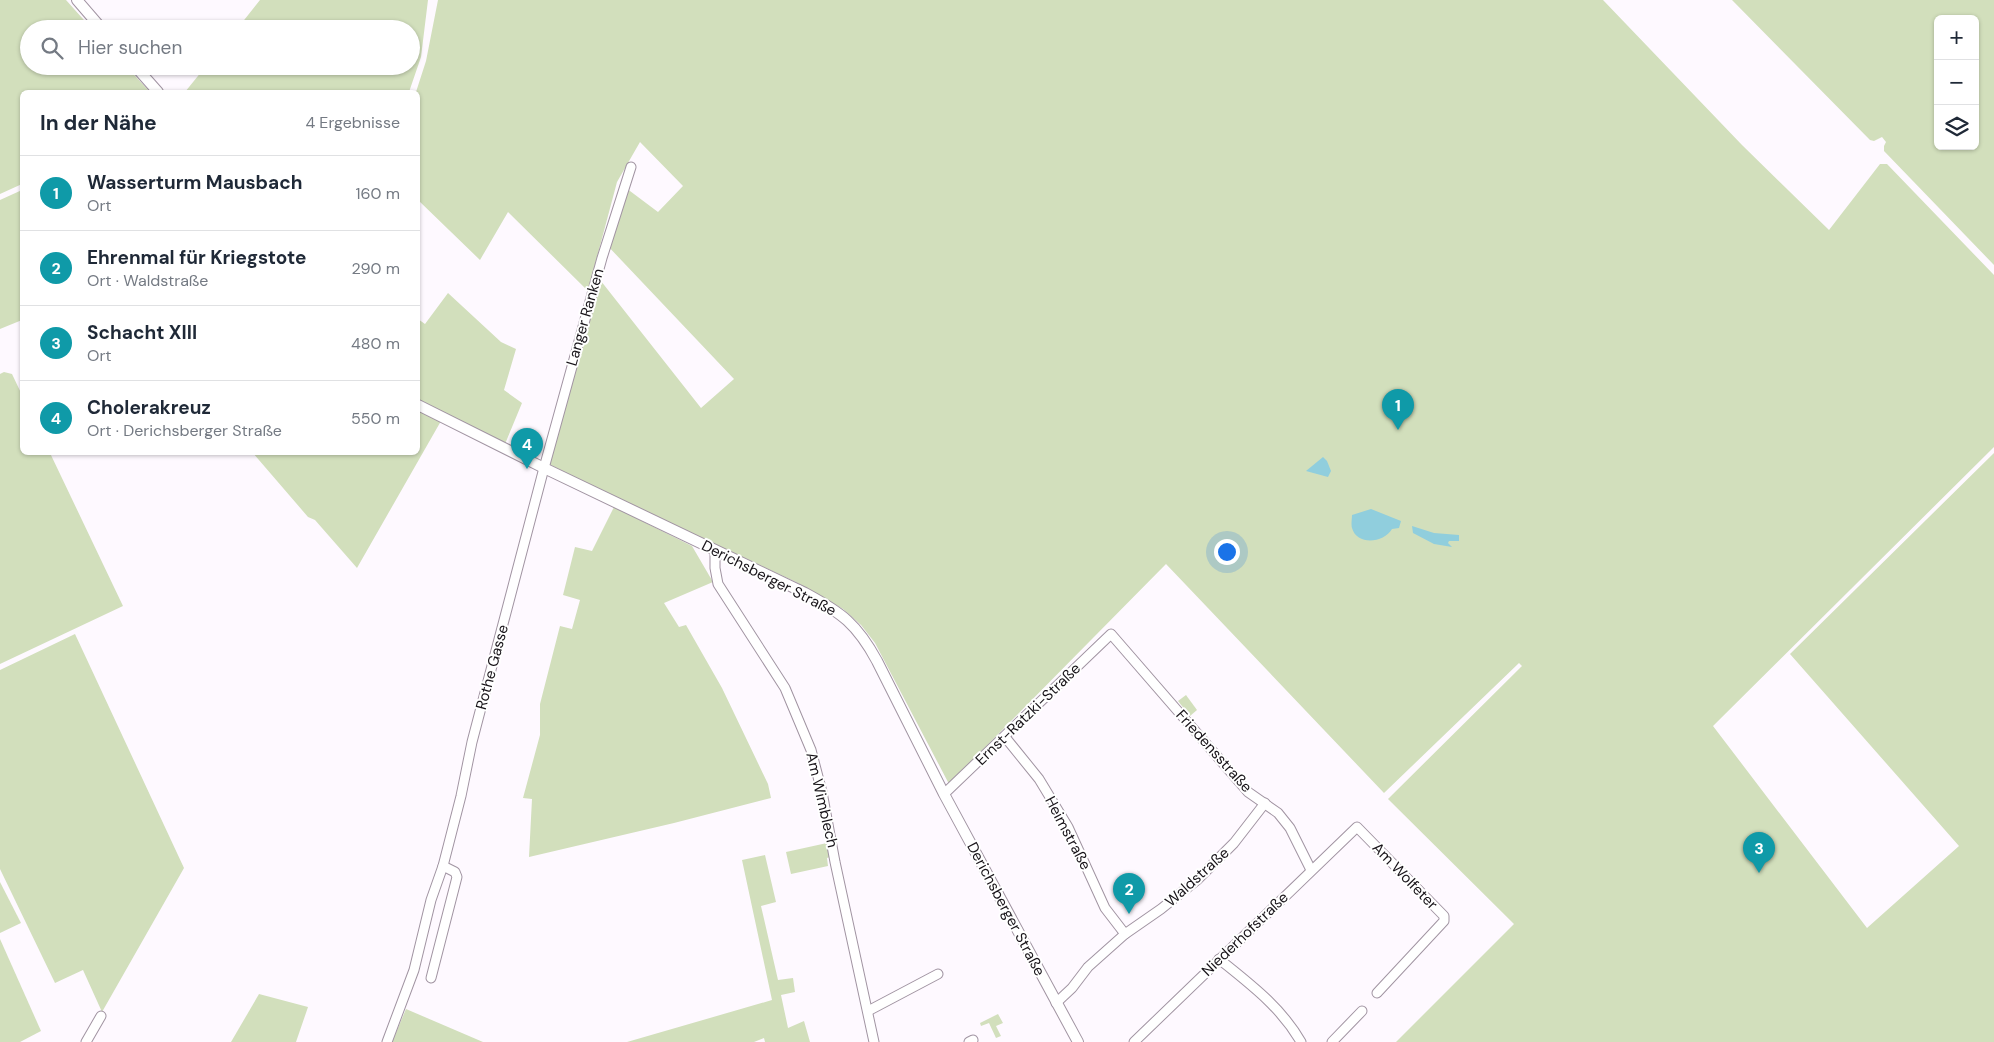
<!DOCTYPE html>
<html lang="de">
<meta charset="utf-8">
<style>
body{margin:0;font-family:"DM Sans",sans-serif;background:#f6f6f7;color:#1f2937}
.controls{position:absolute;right:15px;top:15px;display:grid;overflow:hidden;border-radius:8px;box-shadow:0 1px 4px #0004}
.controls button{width:45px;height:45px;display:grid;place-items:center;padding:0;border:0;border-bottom:1px solid #e0e1e3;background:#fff;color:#1f2937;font:25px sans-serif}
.you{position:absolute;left:1226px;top:551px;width:18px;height:18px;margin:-12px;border:4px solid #fff;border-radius:50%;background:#1a73e8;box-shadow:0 0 0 8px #1a73e833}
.badge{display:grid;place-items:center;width:32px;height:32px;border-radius:50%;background:#a74118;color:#fff;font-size:16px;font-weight:700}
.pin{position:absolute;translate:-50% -41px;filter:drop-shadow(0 1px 2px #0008)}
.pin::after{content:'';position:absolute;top:26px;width:18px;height:15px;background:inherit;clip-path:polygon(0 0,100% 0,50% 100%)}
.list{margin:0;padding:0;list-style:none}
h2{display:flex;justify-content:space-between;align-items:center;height:65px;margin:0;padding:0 20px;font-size:21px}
h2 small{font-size:16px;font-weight:400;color:#747a83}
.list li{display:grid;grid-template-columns:32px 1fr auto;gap:15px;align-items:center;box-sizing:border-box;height:75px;padding:0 20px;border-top:1px solid #e0e1e3}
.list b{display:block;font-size:19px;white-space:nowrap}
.list p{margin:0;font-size:16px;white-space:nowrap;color:#747a83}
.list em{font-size:16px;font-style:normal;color:#747a83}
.icon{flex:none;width:28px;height:28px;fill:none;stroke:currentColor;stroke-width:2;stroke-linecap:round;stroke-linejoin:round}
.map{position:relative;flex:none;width:1994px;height:1042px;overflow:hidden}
.search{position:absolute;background:#fff;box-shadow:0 1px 4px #0004;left:20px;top:20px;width:400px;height:55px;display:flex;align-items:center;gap:12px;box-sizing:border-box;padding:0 18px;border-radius:28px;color:#747a83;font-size:19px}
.panel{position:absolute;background:#fff;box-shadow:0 1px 4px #0004;left:20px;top:90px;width:400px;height:365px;border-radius:8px}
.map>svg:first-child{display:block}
</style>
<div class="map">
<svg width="1994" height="1042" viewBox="0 0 1994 1042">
<rect width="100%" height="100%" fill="#fef9ff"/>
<!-- green -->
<g fill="#d2dfbc" fill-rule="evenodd">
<path d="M0 0H66L92 29H29V66H126L150 92H22V184L0 194Z"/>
<path d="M260 0H428L421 57 409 92H185L206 66H411V29H237Z"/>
<path d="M438 0H1603L1742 145 1829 230 1880 164H1887L1994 275V447L1713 726 1867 928 1959 846 1790 654 1994 453V1042H1396L1514 924 1388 799 1522 666 1519 663 1384 793 1166 564 949 784 875 643 861 625 843 609 796 582 607 494 549 464 597 276 701 408 734 379 605 243 626 188 658 212 683 186 640 142 617 182 588 291 508 212 480 260 418 200 416 92 426 61Z"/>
<path d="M1732 0H1994V265L1884 151V146L1886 142 1882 137 1874 141 1870 140ZM1938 19H1975V146H1938Z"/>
<path d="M22 190V320L0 329V200Z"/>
<path d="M448 293 501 342 516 349 504 390 522 403 505 444 418 399V319L425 324Z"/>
<path d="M4 372 12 374 22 395V452L50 453 123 606 0 664V374Z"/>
<path d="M418 410 441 421 357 568 315 520 308 517 253 453 418 452Z"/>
<path d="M614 507 692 546 713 582 664 603 679 627 686 625 722 688 768 784 771 798 674 823 529 857 532 799 523 798 540 735V704L560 626 572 629 580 600 563 595 575 547 592 551Z"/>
<path d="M75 634 184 868 102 1012 83 970 55 983 0 869V670Z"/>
<path d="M1186 695 1197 710 1190 716 1178 701Z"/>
<path d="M827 843 830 857 827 858 828 866 791 874 786 852Z"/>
<path d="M765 855 776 902 761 906 778 980 793 978 795 992 781 995 788 1028 804 1021 810 1042H765L764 1038 754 1042H627L772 1000 742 860Z"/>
<path d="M0 882 21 923 0 933Z"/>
<path d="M0 939 41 1031 20 1042H0Z"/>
<path d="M259 994 308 1007 296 1042H231Z"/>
<path d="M406 1009 483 1042H392Z"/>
<path d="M998 1014 1003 1023 996 1026 1001 1036 996 1038 989 1023 981 1026 980 1023Z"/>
</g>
<!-- water -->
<g fill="#90cedd">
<path d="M1323 457 1327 461 1331 471 1328 477 1306 471Z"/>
<path d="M1371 509 1401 521 1399 528 1392 529C1384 543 1357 546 1352 528 1351 524 1352 518 1352 515Z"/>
<path d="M1412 526 1434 533 1459 535V541H1449L1448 543 1452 547 1434 544 1413 533Z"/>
</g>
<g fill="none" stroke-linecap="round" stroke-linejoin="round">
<!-- minor casing -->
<g stroke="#a194a2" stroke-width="11">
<g id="minor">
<path d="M715 550V568L718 584 785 688 811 750 822 792 835 862 874 1042"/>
<path d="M1005 737 1039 779 1068 827 1105 908 1125 934"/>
<path d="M944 794 1111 634 1248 792 1278 813 1290 828 1311 870"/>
<path d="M1219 959C1250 984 1281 1007 1301 1042"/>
<path d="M431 978 457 877 455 872 443 866"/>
<path d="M1056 1003 1072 988 1088 967 1125 934 1161 909 1197 880 1234 843 1265 803"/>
<path d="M868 1011 938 974"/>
<path d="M86 1042 101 1016"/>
<path d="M387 1042 414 970 431 900 443 866 461 796 472 742 544 468 602 258 631 167"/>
<path d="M969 1042 973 1040"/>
<path d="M1134 1042 1357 827 1444 916V921L1377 993"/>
<path d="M1332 1042 1362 1011"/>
</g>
</g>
<!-- tertiary casing -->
<g stroke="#a194a2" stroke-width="12">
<g id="tertiary">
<path d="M77 0 102 29"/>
<path d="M135 66 158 92"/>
<path d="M418 405 544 468 805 593C842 613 857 624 877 661L944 794 1078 1042"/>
</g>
</g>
<!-- minor -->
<use href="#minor" stroke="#fff" stroke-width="9"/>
<!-- tertiary -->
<use href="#tertiary" stroke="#fff" stroke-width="10"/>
</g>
<g text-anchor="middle" stroke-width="4" stroke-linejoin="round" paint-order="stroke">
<!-- street labels -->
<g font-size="15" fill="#171318" stroke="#fff">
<text transform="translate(585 317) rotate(-74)" y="5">Langer Ranken</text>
<text transform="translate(769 578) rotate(27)" y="5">Derichsberger Straße</text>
<text transform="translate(492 667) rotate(-75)" y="5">Rothe Gasse</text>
<text transform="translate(1028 714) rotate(-44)" y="5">Ernst-Ratzki-Straße</text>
<text transform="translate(1214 751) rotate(48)" y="5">Friedensstraße</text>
<text transform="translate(822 800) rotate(77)" y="5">Am Wimblech</text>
<text transform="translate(1068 833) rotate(62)" y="5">Heimstraße</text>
<text transform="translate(1405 876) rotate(46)" y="5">Am Wolfeter</text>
<text transform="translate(1197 877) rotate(-42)" y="5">Waldstraße</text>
<text transform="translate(1006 909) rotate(62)" y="5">Derichsberger Straße</text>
<text transform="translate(1245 934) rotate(-44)" y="5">Niederhofstraße</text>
</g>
</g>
</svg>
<div class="controls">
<button>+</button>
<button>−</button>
<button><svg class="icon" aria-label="layers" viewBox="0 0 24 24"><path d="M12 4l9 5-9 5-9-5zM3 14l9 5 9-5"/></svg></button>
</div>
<div class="you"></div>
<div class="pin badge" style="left:1398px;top:430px;background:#0f9aa8">1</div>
<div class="pin badge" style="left:1129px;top:914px;background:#0f9aa8">2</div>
<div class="pin badge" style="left:1759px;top:873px;background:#0f9aa8">3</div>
<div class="pin badge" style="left:527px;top:469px;background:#0f9aa8">4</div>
<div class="search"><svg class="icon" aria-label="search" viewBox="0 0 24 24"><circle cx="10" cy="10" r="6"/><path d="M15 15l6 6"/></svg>Hier suchen</div>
<section class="panel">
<h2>In der Nähe<small>4 Ergebnisse</small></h2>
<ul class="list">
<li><span class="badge" style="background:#0f9aa8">1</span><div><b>Wasserturm Mausbach</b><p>Ort</p></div><em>160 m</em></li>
<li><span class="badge" style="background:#0f9aa8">2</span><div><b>Ehrenmal für Kriegstote</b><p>Ort · Waldstraße</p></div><em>290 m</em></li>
<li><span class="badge" style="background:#0f9aa8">3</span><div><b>Schacht XIII</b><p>Ort</p></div><em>480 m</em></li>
<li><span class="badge" style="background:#0f9aa8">4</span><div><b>Cholerakreuz</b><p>Ort · Derichsberger Straße</p></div><em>550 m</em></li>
</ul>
</section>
</div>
